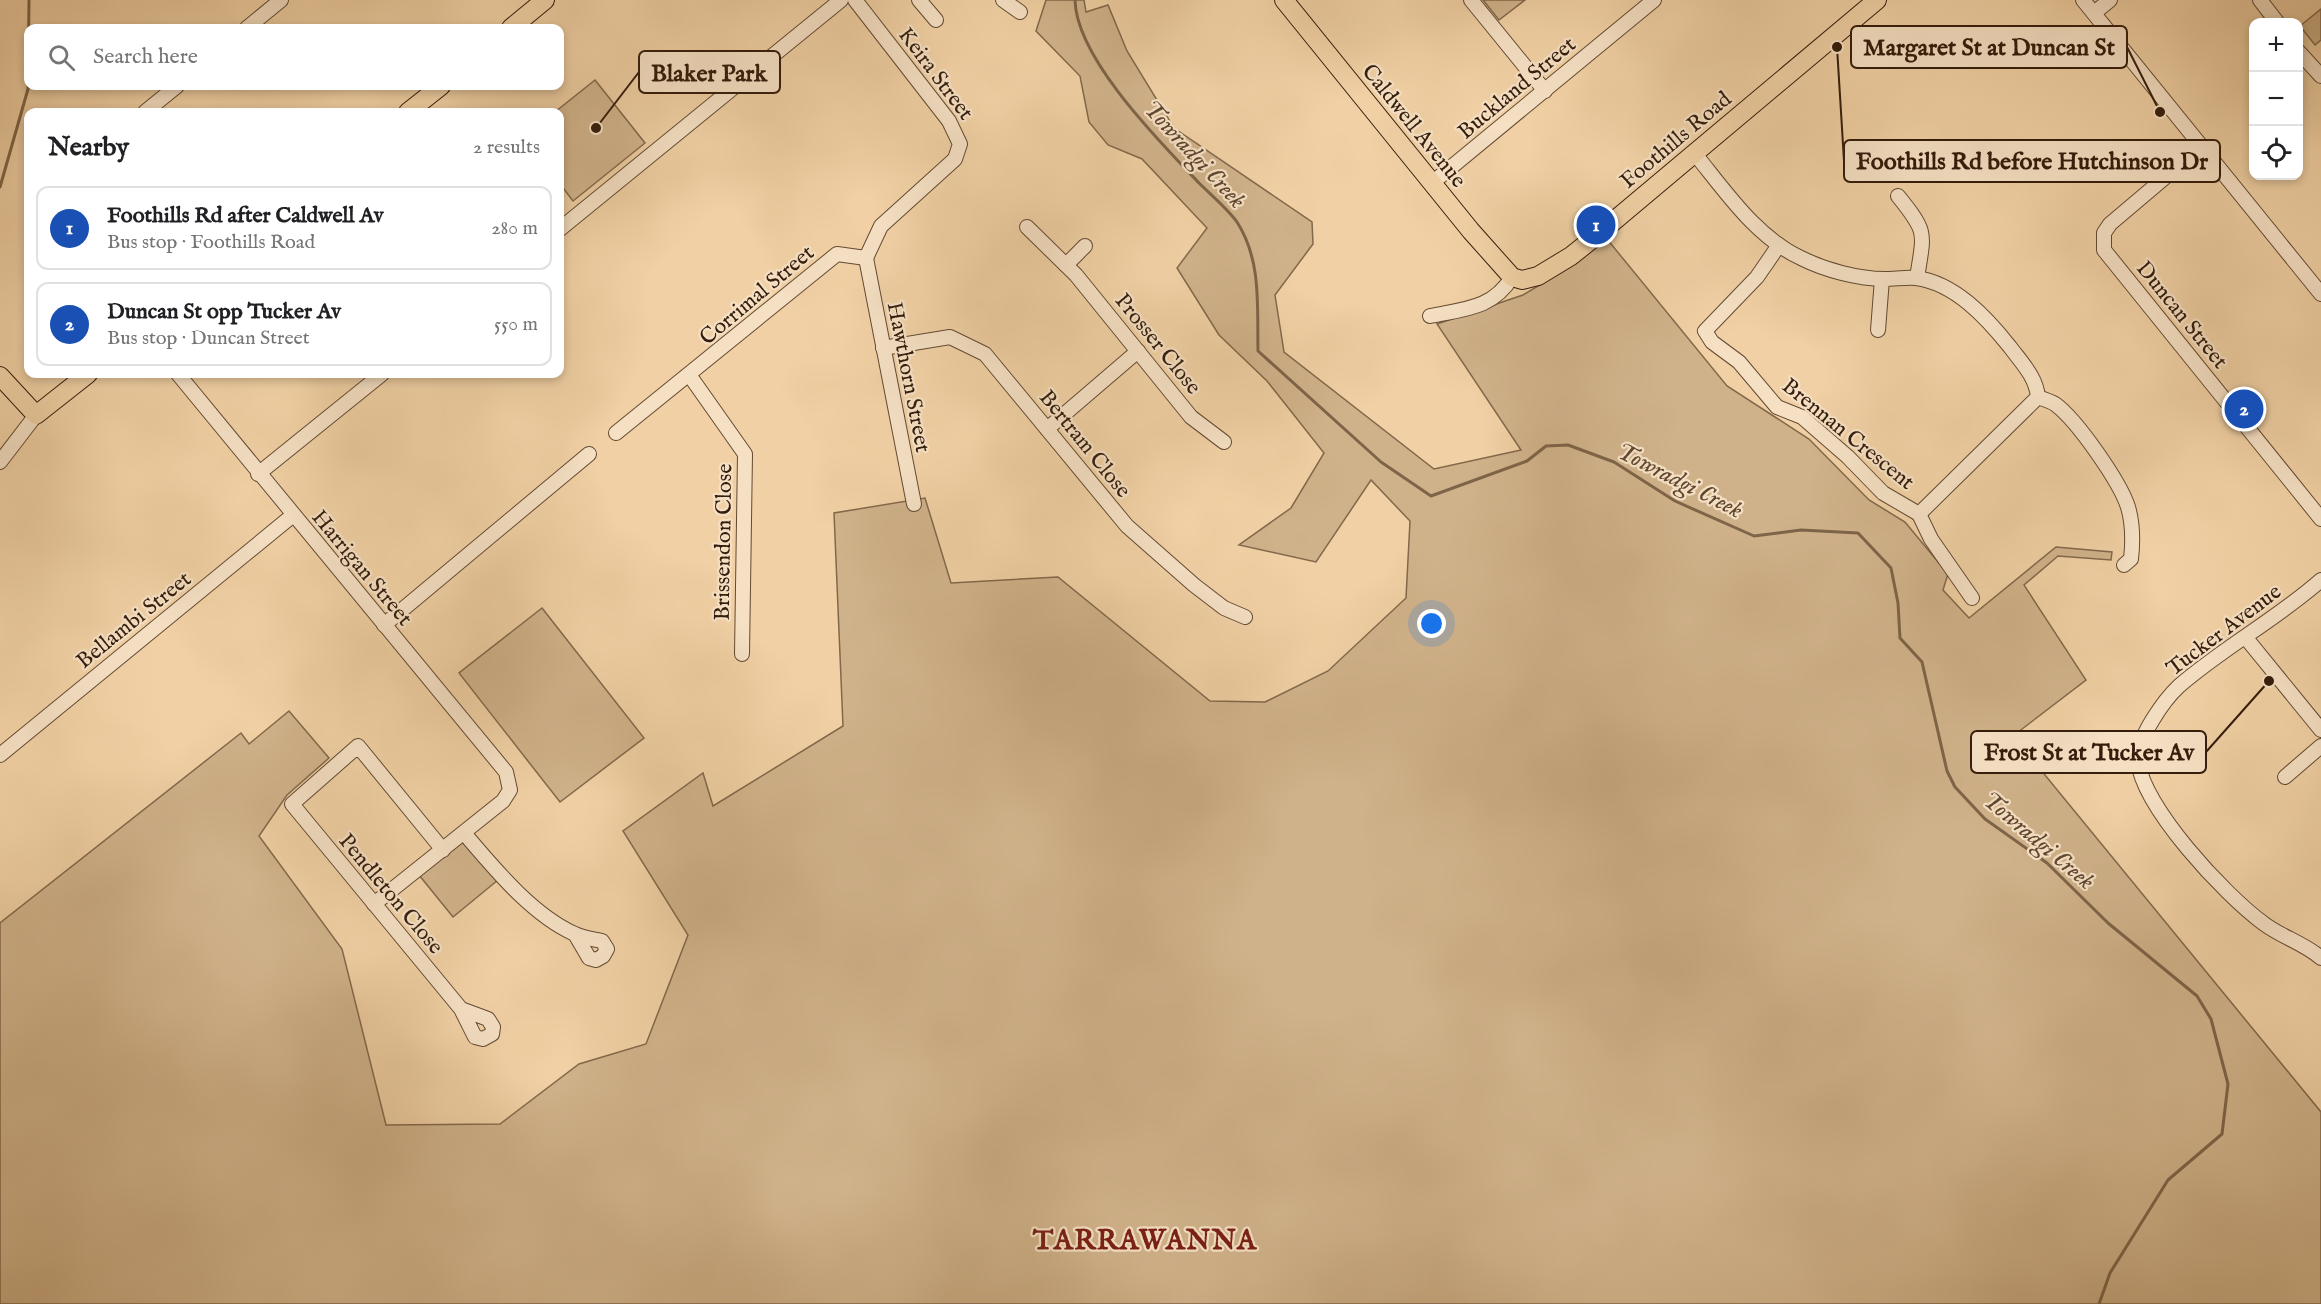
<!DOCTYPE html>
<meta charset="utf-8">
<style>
body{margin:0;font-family:"IM FELL English",serif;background:#f2f2f2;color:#202124}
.controls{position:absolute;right:18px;top:18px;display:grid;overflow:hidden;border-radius:12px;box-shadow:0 3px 9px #0003}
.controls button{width:54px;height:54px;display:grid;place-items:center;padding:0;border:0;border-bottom:2px solid #e0e0e0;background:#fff;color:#202124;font:30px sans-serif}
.you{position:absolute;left:1432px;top:624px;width:21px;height:21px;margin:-15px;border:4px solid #fff;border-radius:50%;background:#1a73e8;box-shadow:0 0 0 9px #1a73e833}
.badge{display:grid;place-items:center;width:39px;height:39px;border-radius:50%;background:#8f2418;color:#fff;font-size:20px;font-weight:700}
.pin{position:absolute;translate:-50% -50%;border:3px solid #fff;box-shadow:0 2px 6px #0006}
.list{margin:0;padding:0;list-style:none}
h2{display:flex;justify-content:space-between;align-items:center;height:78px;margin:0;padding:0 24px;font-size:26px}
h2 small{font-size:20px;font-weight:400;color:#757577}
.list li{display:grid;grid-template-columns:39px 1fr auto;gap:18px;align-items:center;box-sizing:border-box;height:84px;margin:0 12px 12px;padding:0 12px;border:2px solid #e0e0e0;border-radius:12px}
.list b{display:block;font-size:22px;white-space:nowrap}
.list p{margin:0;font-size:20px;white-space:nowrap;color:#757577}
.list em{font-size:20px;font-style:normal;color:#757577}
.icon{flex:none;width:33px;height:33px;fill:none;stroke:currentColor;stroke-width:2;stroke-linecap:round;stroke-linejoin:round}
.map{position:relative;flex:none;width:2321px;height:1304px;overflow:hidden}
.search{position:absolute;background:#fff;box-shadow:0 3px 9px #0003;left:24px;top:24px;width:540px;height:66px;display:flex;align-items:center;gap:15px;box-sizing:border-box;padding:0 21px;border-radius:12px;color:#757577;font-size:22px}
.panel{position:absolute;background:#fff;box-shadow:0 3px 9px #0003;left:24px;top:108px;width:540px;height:270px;border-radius:12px}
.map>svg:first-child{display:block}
</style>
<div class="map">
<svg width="2321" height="1304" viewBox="0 0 2321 1304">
<rect width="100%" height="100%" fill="#f0d0a4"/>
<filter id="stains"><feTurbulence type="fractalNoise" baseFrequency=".00333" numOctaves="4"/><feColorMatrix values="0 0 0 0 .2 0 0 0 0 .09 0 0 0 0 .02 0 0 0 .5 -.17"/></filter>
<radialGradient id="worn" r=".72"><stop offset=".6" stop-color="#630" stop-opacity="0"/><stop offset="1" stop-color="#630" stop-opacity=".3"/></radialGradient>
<!-- green -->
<g fill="#d0b28a" stroke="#82684b" stroke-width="1.5">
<path d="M1046 0H1084L1086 12 1108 5 1127 51 1174 128 1312 222 1313 244 1275 295 1284 352 1434 469 1521 450 1437 324 1523 295 1565 270 1607 239 1727 386 1809 439 1869 500 1905 522 1948 574 1943 590 1969 618 2056 547 2112 552 2111 560 2058 556 2024 585 2086 680 2013 736 2321 1112V1304H0V923L241 733 249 744 289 711 329 758 287 795 259 836 342 949 386 1125 500 1124 579 1064 646 1044 688 935 623 831 703 773 713 806 843 726 834 513 925 498 951 583 1058 577 1210 701 1265 702 1328 671 1406 598 1410 521 1371 480 1316 562 1239 545 1291 508 1324 453 1267 381 1219 335 1177 268 1207 228 1142 159 1108 145 1089 122 1080 76 1036 31Z"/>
<path d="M1483 0H1525L1499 20Z"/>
<path d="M2321 9V40L2315 45 2300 26Z"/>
<path d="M595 80 645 143 573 201 560 184V112H555Z"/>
<path d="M542 608 644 738 560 802 459 673Z"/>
<path d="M459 842 468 845 498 880 453 917 419 875Z"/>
</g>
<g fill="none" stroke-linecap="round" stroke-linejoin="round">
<!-- stream -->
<g stroke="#7e6448" stroke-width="3">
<path d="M1075 0C1076 58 1160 142 1199 183 1211 195 1227 208 1237 222 1262 261 1257 307 1258 351L1381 462 1431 496 1527 461 1546 446 1568 445 1614 462 1675 501 1754 536 1801 530 1858 533 1891 568 1898 603 1900 638 1922 662 1947 771 1955 787 1985 819 2047 863 2108 923 2197 996 2211 1019 2228 1084 2222 1134 2168 1180 2110 1273 2099 1304"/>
<path d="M0 187 28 89 29 0"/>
</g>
<!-- minor casing -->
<g stroke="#634a32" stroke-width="16">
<g id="minor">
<path d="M919 0 936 20"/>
<path d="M1003 0 1020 12"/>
<path d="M1471 0 1545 91"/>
<path d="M2083 0 2321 294"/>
<path d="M2260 0 2277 22"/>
<path d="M2094 13 2110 0"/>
<path d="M247 28 281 0"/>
<path d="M2298 51 2321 76"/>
<path d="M145 112 177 86"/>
<path d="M2201 147 2110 224 2104 233V250L2321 519"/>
<path d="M1695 154C1726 192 1756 237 1801 258 1825 270 1858 279 1885 279 1895 279 1906 277 1916 278 1955 283 1987 318 2010 347 2022 363 2036 377 2038 397L1919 514"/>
<path d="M1432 183 1654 0"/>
<path d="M1898 196C1928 233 1924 232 1917 278"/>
<path d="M1027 227 1076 275 1191 417 1224 442"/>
<path d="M560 229 841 0"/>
<path d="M1779 245 1757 277 1705 331 1712 342 1739 362 1777 407 1802 417 1848 457 1883 493 1919 514"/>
<path d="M866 258 914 504"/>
<path d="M1066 265 1085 246"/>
<path d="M1430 316C1463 309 1493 309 1512 277"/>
<path d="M1878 330 1882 279"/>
<path d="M883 348 950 337 985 354 1127 526 1194 585 1224 608 1245 617"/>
<path d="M178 374 506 772 510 790 503 801 374 904"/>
<path d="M690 376 745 454 742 654"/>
<path d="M2038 397C2043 399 2050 401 2055 404 2077 420 2120 482 2128 507 2133 524 2133 541 2131 559L2124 565"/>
<path d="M1047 429 1138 351"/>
<path d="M616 433 837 254 866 258 881 226 955 159 960 144 949 121 855 0"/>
<path d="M0 462 36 415"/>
<path d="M258 474 382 374"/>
<path d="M1919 514 1931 539 1972 598"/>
<path d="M2321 580C2277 619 2224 647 2179 686 2164 700 2137 738 2138 760 2141 806 2226 896 2263 923 2281 937 2304 943 2321 958"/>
<path d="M384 625 589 454"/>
<path d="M2246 638 2321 730"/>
<path d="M2075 754 2138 759"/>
<path d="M0 755 292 516"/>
<path d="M2285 777 2321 746"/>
<path d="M464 833C494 868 532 915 575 934 583 938 593 939 602 941L607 949 603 956 596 960 589 958 575 934"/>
<path d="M443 850 358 746 292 804 461 1009 488 1019 493 1027 492 1034 483 1039 475 1037 461 1009"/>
</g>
</g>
<!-- major casing -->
<g stroke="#341d0c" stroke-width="20">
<g id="major">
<path d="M1284 0 1471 231 1512 277 1522 280 1538 276 1571 256 1596 236 1877 0"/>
<path d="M511 28 545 0"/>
<path d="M408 112 441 86"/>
<path d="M0 376 36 415 88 374"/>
</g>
</g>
<!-- minor -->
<use href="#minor" stroke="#f5e0c4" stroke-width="14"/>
<!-- major -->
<use href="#major" stroke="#f0d0a4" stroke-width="18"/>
</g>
<g text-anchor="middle" stroke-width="4.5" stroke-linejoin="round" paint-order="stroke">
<!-- street labels -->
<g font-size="22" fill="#341d0c" stroke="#f5e0c4">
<text transform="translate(937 73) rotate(53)" y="8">Keira Street</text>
<text transform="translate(1516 87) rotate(-40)" y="8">Buckland Street</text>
<text transform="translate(1415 125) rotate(51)" y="8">Caldwell Avenue</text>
<text transform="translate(1675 139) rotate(-40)" y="8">Foothills Road</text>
<text transform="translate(756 294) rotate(-40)" y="8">Corrimal Street</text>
<text transform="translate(2183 314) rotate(51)" y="8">Duncan Street</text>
<text transform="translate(1159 343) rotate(51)" y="8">Prosser Close</text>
<text transform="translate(910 377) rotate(79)" y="8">Hawthorn Street</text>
<text transform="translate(1849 433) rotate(39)" y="8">Brennan Crescent</text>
<text transform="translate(1086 443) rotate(51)" y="8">Bertram Close</text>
<text transform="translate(722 542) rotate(-89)" y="8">Brissendon Close</text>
<text transform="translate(363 567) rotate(50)" y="8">Harrigan Street</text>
<text transform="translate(133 619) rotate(-39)" y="8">Bellambi Street</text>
<text transform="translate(2223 629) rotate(-37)" y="8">Tucker Avenue</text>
<text transform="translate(392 893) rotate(50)" y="8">Pendleton Close</text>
</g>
<!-- water labels -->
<g font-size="24" font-style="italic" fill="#5f462f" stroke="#f5e0c4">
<text transform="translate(1195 154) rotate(47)" y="8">Towradgi Creek</text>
<text transform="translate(1680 480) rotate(27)" y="8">Towradgi Creek</text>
<text transform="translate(2039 840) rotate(40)" y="8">Towradgi Creek</text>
</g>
<!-- district labels -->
<g font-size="28" font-weight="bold" letter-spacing="1.5" fill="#7a1f14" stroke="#f5e0c4">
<text x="1145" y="1249">TARRAWANNA</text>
</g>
</g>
<!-- callouts -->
<path fill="none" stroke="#341d0c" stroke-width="2" d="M2160 112L2127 47M596 128L639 72M1837 47L1844 161M2269 681L2206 752"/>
<g fill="#341d0c" stroke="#f5e0c4" stroke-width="2">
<circle cx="2160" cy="112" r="6"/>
<circle cx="596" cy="128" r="6"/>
<circle cx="1837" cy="47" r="6"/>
<circle cx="2269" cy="681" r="6"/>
</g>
<g fill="#f5e0c4" stroke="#341d0c" stroke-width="2">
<rect x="1851" y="26" width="276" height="42" rx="6"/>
<rect x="639" y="51" width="141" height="42" rx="6"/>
<rect x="1844" y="140" width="376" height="42" rx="6"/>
<rect x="1971" y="731" width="235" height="42" rx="6"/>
</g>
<g font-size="24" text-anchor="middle" font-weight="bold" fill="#341d0c">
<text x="1989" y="55">Margaret St at Duncan St</text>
<text x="709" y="81">Blaker Park</text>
<text x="2032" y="169">Foothills Rd before Hutchinson Dr</text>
<text x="2089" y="760">Frost St at Tucker Av</text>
</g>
<rect width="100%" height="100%" filter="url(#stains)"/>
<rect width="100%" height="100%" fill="url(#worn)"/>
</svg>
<div class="controls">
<button>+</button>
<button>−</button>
<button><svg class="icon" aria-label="locate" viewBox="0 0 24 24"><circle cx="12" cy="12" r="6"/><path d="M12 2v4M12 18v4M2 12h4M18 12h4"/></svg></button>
</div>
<div class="you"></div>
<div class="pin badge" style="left:1596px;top:225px;background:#1a4fb4">1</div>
<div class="pin badge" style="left:2244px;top:409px;background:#1a4fb4">2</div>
<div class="search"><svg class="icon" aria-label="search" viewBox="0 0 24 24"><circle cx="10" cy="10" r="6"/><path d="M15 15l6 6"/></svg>Search here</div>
<section class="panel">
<h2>Nearby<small>2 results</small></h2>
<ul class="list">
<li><span class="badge" style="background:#1a4fb4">1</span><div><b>Foothills Rd after Caldwell Av</b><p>Bus stop · Foothills Road</p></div><em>280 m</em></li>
<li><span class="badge" style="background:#1a4fb4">2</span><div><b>Duncan St opp Tucker Av</b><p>Bus stop · Duncan Street</p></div><em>550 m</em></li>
</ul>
</section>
</div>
